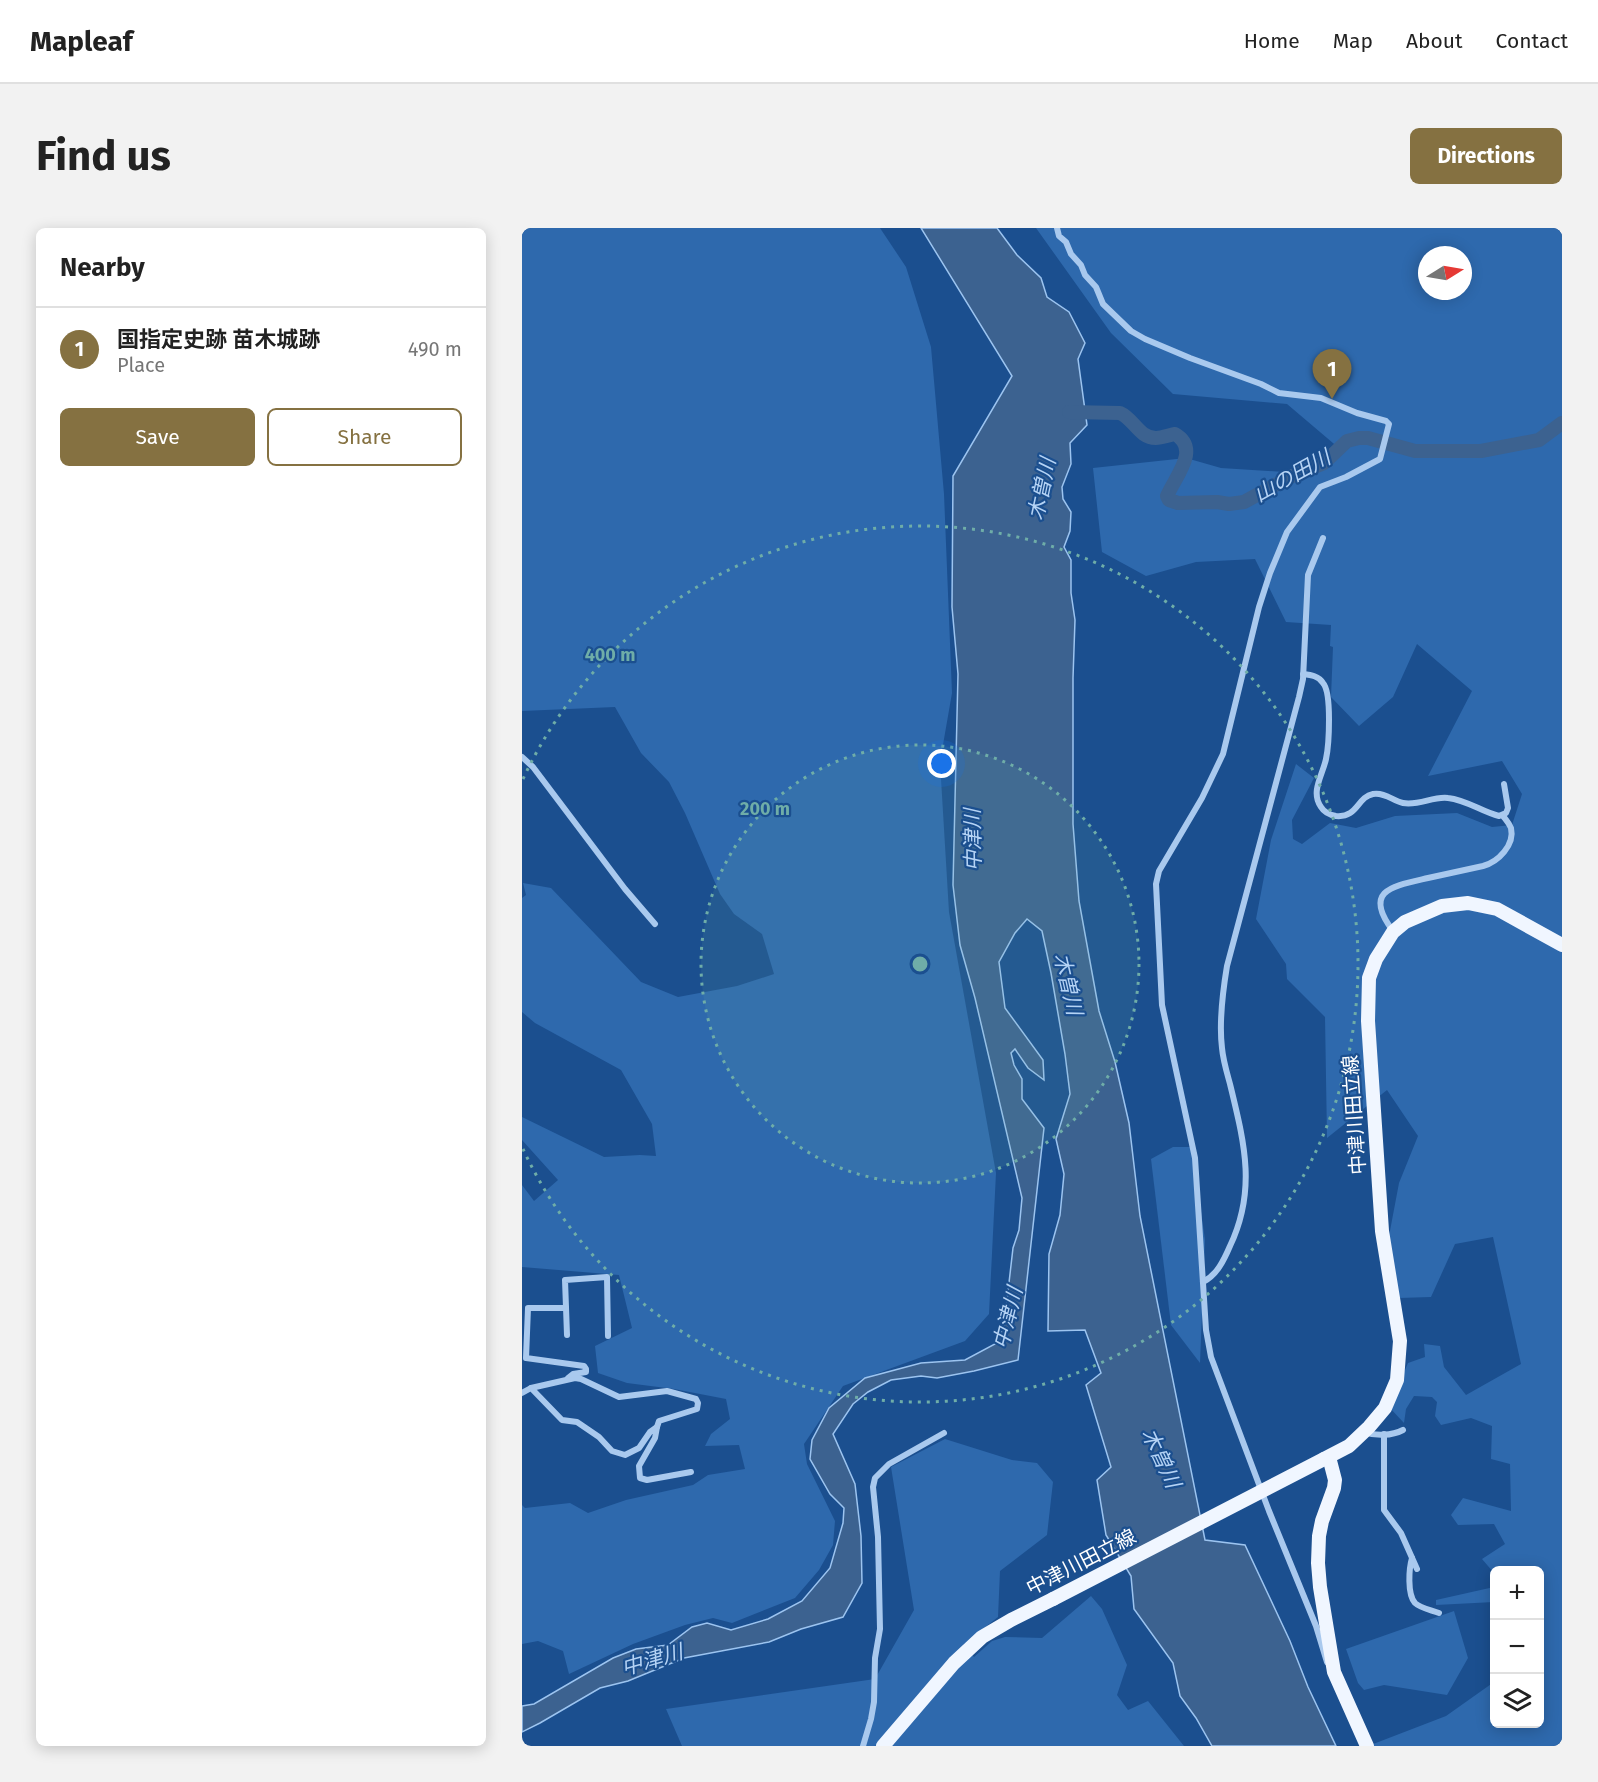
<!DOCTYPE html>
<meta charset="utf-8">
<style>
body{margin:0;font-family:"Fira Sans","Noto Sans JP",sans-serif;background:#f2f2f2;color:#222}
.controls{position:absolute;right:18px;bottom:18px;display:grid;overflow:hidden;border-radius:9px;box-shadow:0 3px 15px #0003}
.controls button{width:54px;height:54px;display:grid;place-items:center;padding:0;border:0;border-bottom:2px solid #e0e0e0;background:#fff;color:#222;font:30px sans-serif}
.compass{position:absolute;left:896px;top:18px;width:54px;height:54px;border-radius:50%;background:#fff;box-shadow:0 3px 15px #0003;rotate:79deg}
.you{position:absolute;left:420px;top:536px;width:21px;height:21px;margin:-15px;border:4px solid #fff;border-radius:50%;background:#1a73e8;box-shadow:0 0 0 9px #1a73e833}
.badge{display:grid;place-items:center;width:39px;height:39px;border-radius:50%;background:#857141;color:#fff;font-size:20px;font-weight:700}
.pin{position:absolute;translate:-50% -50px;filter:drop-shadow(0 2px 3px #0008)}
.pin::after{content:'';position:absolute;top:32px;width:21px;height:18px;background:inherit;clip-path:polygon(0 0,100% 0,50% 100%)}
.list{margin:0;padding:0;list-style:none}
h2{display:flex;justify-content:space-between;align-items:center;height:78px;margin:0;padding:0 24px;font-size:26px}
h2 small{font-size:20px;font-weight:400;color:#767676}
.list li{display:grid;grid-template-columns:39px 1fr auto;gap:18px;align-items:center;box-sizing:border-box;height:84px;padding:0 24px;border-top:2px solid #e0e0e0}
.list b{display:block;font-size:22px;white-space:nowrap}
.list p{margin:0;font-size:20px;white-space:nowrap;color:#767676}
.list em{font-size:20px;font-style:normal;color:#767676}
.actions{display:flex;gap:12px;padding:18px 24px}
.actions a{flex:1;padding:14px 0;border:2px solid #857141;border-radius:9px;text-align:center;font-size:21px;color:#857141}
.actions .main{background:#857141;color:#fff}
.icon{flex:none;width:33px;height:33px;fill:none;stroke:currentColor;stroke-width:2;stroke-linecap:round;stroke-linejoin:round}
.map{position:relative;flex:none;width:1040px;height:1518px;overflow:hidden;border-radius:9px}
header{display:flex;align-items:center;gap:36px;box-sizing:border-box;height:84px;padding:0 30px;background:#fff;border-bottom:2px solid #e0e0e0}
header strong{font-size:28px}
nav{display:flex;gap:33px;margin-inline-start:auto;font-size:21px}
.intro{display:flex;align-items:center;justify-content:space-between;box-sizing:border-box;height:144px;padding:0 36px}
h1{margin:0;font-size:42px}
.button{padding:15px 27px;border-radius:9px;background:#857141;color:#fff;font-size:21px;font-weight:700}
main{display:flex;gap:36px;padding:0 36px}
aside{flex:1;background:#fff;border-radius:9px;box-shadow:0 3px 15px #0003}
.map>svg:first-child{display:block}
</style>
<header>
<strong>Mapleaf</strong>
<nav><a>Home</a><a>Map</a><a>About</a><a>Contact</a></nav>
</header>
<div class="intro"><h1>Find us</h1><a class="button">Directions</a></div>
<main>
<aside>
<h2>Nearby<small></small></h2>
<ul class="list">
<li><span class="badge">1</span><div><b>国指定史跡 苗木城跡</b><p>Place</p></div><em>490 m</em></li>
</ul>
<div class="actions"><a class="main">Save</a><a>Share</a></div>
</aside>
<div class="map">
<svg width="1040" height="1518" viewBox="0 0 1040 1518">
<rect width="100%" height="100%" fill="#1b4f8f"/>
<!-- green -->
<g fill="#2e69ad" fill-rule="evenodd">
<path d="M0 0H358L384 39 409 119 422 266 430 465 418 534 427 684 474 945 467 1086 443 1113 321 1158 282 1216 285 1236 313 1293 311 1317 297 1342 273 1370 210 1395 191 1390 163 1397 111 1416 47 1446 41 1423 16 1413 0 1416V1277L3 1280 48 1275 66 1285 104 1272 171 1257 186 1247 223 1241 217 1217 183 1218 189 1206 208 1191 204 1171 152 1161 105 1155 76 1145 73 1118 110 1100 97 1047 0 1039V957L12 973 36 952 0 912V889L82 929 118 927 134 928 130 896 99 842 13 795 0 784V670L4 667 1 655 29 660 119 754 156 769 215 758 252 746 240 706 212 686 198 666 163 585 147 554 119 525 93 479 0 483Z"/>
<path d="M514 0H1040V1518H846L924 1488 972 1454V1496H1017V1342H972V1345L960 1331 983 1316 972 1296 936 1297 929 1287 941 1270 989 1283 988 1236 969 1231 970 1198 949 1190 919 1197 913 1188 915 1174 910 1169 892 1168 884 1181 882 1195 867 1179 886 1135 903 1129 902 1116 918 1118 922 1139 944 1167 999 1136 971 1009 933 1016 909 1069 877 1070 867 1008 877 955 896 908 865 862 805 910 803 789 765 751 764 736 734 691 749 612 774 536 792 550 770 592 771 611 780 616 808 595 834 600 873 588 935 585 970 599 990 597 1000 566 980 533 906 548 950 463 895 416 871 469 837 498 809 469 811 419 808 418 809 397 764 394 733 331 674 334 624 348 580 324 571 240 664 230 699 240 762 244 818 221 765 176 651 166 589 105ZM905 27H941V63H905Z"/>
<path d="M651 919H670L683 1012 678 1135 649 1097 629 931Z"/>
<path d="M423 1211 490 1232 515 1235 531 1254 525 1307 478 1343 476 1389 441 1417 452 1429 470 1413 483 1409 520 1410 569 1368 580 1381 605 1437 595 1467 606 1482 626 1473 662 1518H160L144 1481 353 1451 392 1382 369 1239Z"/>
<path d="M972 1359V1374L914 1377V1372Z"/>
<path d="M932 1383 946 1430 925 1467 862 1457 842 1462 836 1455 824 1421Z"/>
</g>
<!-- water -->
<path fill="#3c6290" stroke="#9cc4f0" stroke-width="1.5" d="M399 0H475L495 27 519 50 525 69 547 84 563 115 556 131 565 197 548 215 549 236 540 259 541 271 549 284 548 303 542 319 549 332V365L553 392 551 450V596L557 673 577 783 593 834 607 895 618 988 683 1312 723 1317 768 1413 786 1459 814 1518H690L674 1490 658 1468 651 1435 612 1381 609 1348 584 1307 575 1252 589 1239 564 1157 579 1145 563 1102 526 1103 527 1026 538 987 542 946 534 911 548 866 543 826 529 745 520 703 505 691 493 705 477 734 483 780 521 832 522 852 506 840 493 821 489 825 492 837 500 851V871L522 900 496 1132 452 1143 415 1150 399 1148 369 1152 346 1164 331 1176 311 1206 333 1256 339 1308 340 1355 321 1389 279 1401 247 1414 162 1430 106 1453 78 1460 18 1495 0 1504V1478L12 1476 91 1430 114 1421 146 1417 170 1399 185 1395 209 1402 246 1391 280 1373 308 1340 321 1295 322 1280 308 1266 288 1231 290 1212 307 1180 343 1150 399 1135 443 1132 473 1116 482 1098 491 1020 497 1002 500 970 453 770 438 717 431 657 436 446 430 379 431 248 490 148Z"/>
<g fill="none" stroke-linecap="round" stroke-linejoin="round">
<!-- river -->
<path stroke="#3c6290" stroke-width="14" d="M547 184 598 185C612 191 617 210 634 210 640 210 647 207 653 206 679 221 653 249 645 268L647 272 656 275 695 274 707 276 722 274 768 249 802 235 825 213 837 210H846L893 223H959L1017 212 1040 195"/>
<!-- minor -->
<g stroke="#a9c9ee" stroke-width="6">
<path d="M535 0 537 8 544 14 549 26 559 37 563 47 574 59 581 76 609 103 623 111 668 130 739 156 757 165 799 170 835 185 864 193 867 196 858 231 824 249 798 259 765 304 748 345 737 379 701 526 680 570 637 643 634 656 640 777 673 930 684 1102 689 1129 747 1283 794 1398 805 1434"/>
<path d="M781 446C789 447 797 448 801 455 810 465 807 517 804 531 801 546 788 564 799 579 802 584 808 587 814 588 836 590 835 569 851 566 863 564 871 573 881 575 897 578 911 568 926 570 945 572 960 584 977 588L984 585 986 580 982 556"/>
<path d="M0 529 11 539 103 661 133 696"/>
<path d="M871 703C840 662 871 658 906 650 924 646 943 642 961 638 976 634 993 617 989 600 987 595 984 592 981 588"/>
<path d="M681 1054C695 1047 702 1032 708 1018 735 961 722 914 708 856 705 845 701 832 700 820 697 796 701 762 705 738L777 469 781 451 786 347 801 310"/>
<path d="M44 1080H6L4 1130 62 1138 64 1141V1144L51 1146 46 1150"/>
<path d="M45 1107 43 1052 85 1049 86 1108"/>
<path d="M9 1160 53 1150 59 1151 97 1169 145 1163 174 1171 176 1175 175 1181 137 1193 135 1199"/>
<path d="M0 1165 9 1160 40 1192 55 1194 77 1209 90 1223 103 1227 117 1220 128 1204 135 1199 133 1210 117 1238 118 1250 125 1252 169 1244"/>
<path d="M841 1204C853 1208 870 1208 881 1202"/>
<path d="M862 1206V1282L879 1305 895 1341"/>
<path d="M890 1330C887 1340 885 1366 893 1375 898 1380 909 1382 917 1385"/>
<path d="M341 1518 349 1491 352 1474 353 1430 358 1401 356 1309 351 1259 353 1250 367 1236 422 1205"/>
</g>
<!-- primary -->
<g stroke="#f0f6ff" stroke-width="14">
<path d="M807 1229 813 1252 812 1260 800 1293 797 1308 796 1335 798 1359 812 1444 845 1518"/>
<path d="M802 1231 827 1218 847 1199 863 1180 875 1152 878 1113 860 1003 846 793 847 750 854 731 871 704 883 694 920 678 946 675 975 681 1040 717"/>
<path d="M361 1518 432 1435 460 1409 489 1392 531 1371"/>
</g>
<!-- primary-bridge -->
<path stroke="#f0f6ff" stroke-width="14" d="M531 1371 802 1231"/>
</g>
<!-- distance rings -->
<circle cx="398" cy="736" r="219" fill="#6fada8" fill-opacity=".12"/>
<g fill="none" stroke="#6fada8" stroke-width="3" stroke-dasharray="3 6">
<circle cx="398" cy="736" r="219"/>
<path d="M1 551A438 438 0 1 1 1 921"/>
</g>
<g text-anchor="middle" stroke-width="4.5" stroke-linejoin="round" paint-order="stroke">
<!-- street labels -->
<g font-size="20" fill="#fff" stroke="#1b4f8f">
<text transform="translate(832 887) rotate(-94)" y="7">中津川田立線</text>
<text transform="translate(559 1334) rotate(-27)" y="7">中津川田立線</text>
</g>
<!-- water labels -->
<g font-size="21" font-style="italic" fill="#b5d3f5" stroke="#1b4f8f">
<text transform="translate(770 248) rotate(-29)" y="7">山の田川</text>
<text transform="translate(520 261) rotate(-78)" y="7">木曽川</text>
<text transform="translate(451 612) rotate(-91)" y="7">中津川</text>
<text transform="translate(546 756) rotate(77)" y="7">木曽川</text>
<text transform="translate(486 1090) rotate(-76)" y="7">中津川</text>
<text transform="translate(639 1230) rotate(65)" y="7">木曽川</text>
<text transform="translate(130 1432) rotate(-16)" y="7">中津川</text>
</g>
</g>
<circle cx="398" cy="736" r="9" fill="#6fada8" stroke="#1b4f8f" stroke-width="3"/>
<g font-size="18" text-anchor="middle" font-weight="bold" fill="#6fada8" stroke="#1b4f8f" stroke-width="4.5" stroke-linejoin="round" paint-order="stroke">
<text x="88" y="433">400 m</text>
<text x="243" y="587">200 m</text>
</g>
</svg>
<div class="controls">
<button>+</button>
<button>−</button>
<button><svg class="icon" aria-label="layers" viewBox="0 0 24 24"><path d="M12 4l9 5-9 5-9-5zM3 14l9 5 9-5"/></svg></button>
</div>
<svg class="compass" viewBox="-18 -18 36 36"><path d="M0-13l5 13h-10z" fill="#e53935"/><path d="M0 13l5-13h-10z" fill="#767676"/></svg>
<div class="you"></div>
<div class="pin badge" style="left:810px;top:171px">1</div>
</div>
</main>
